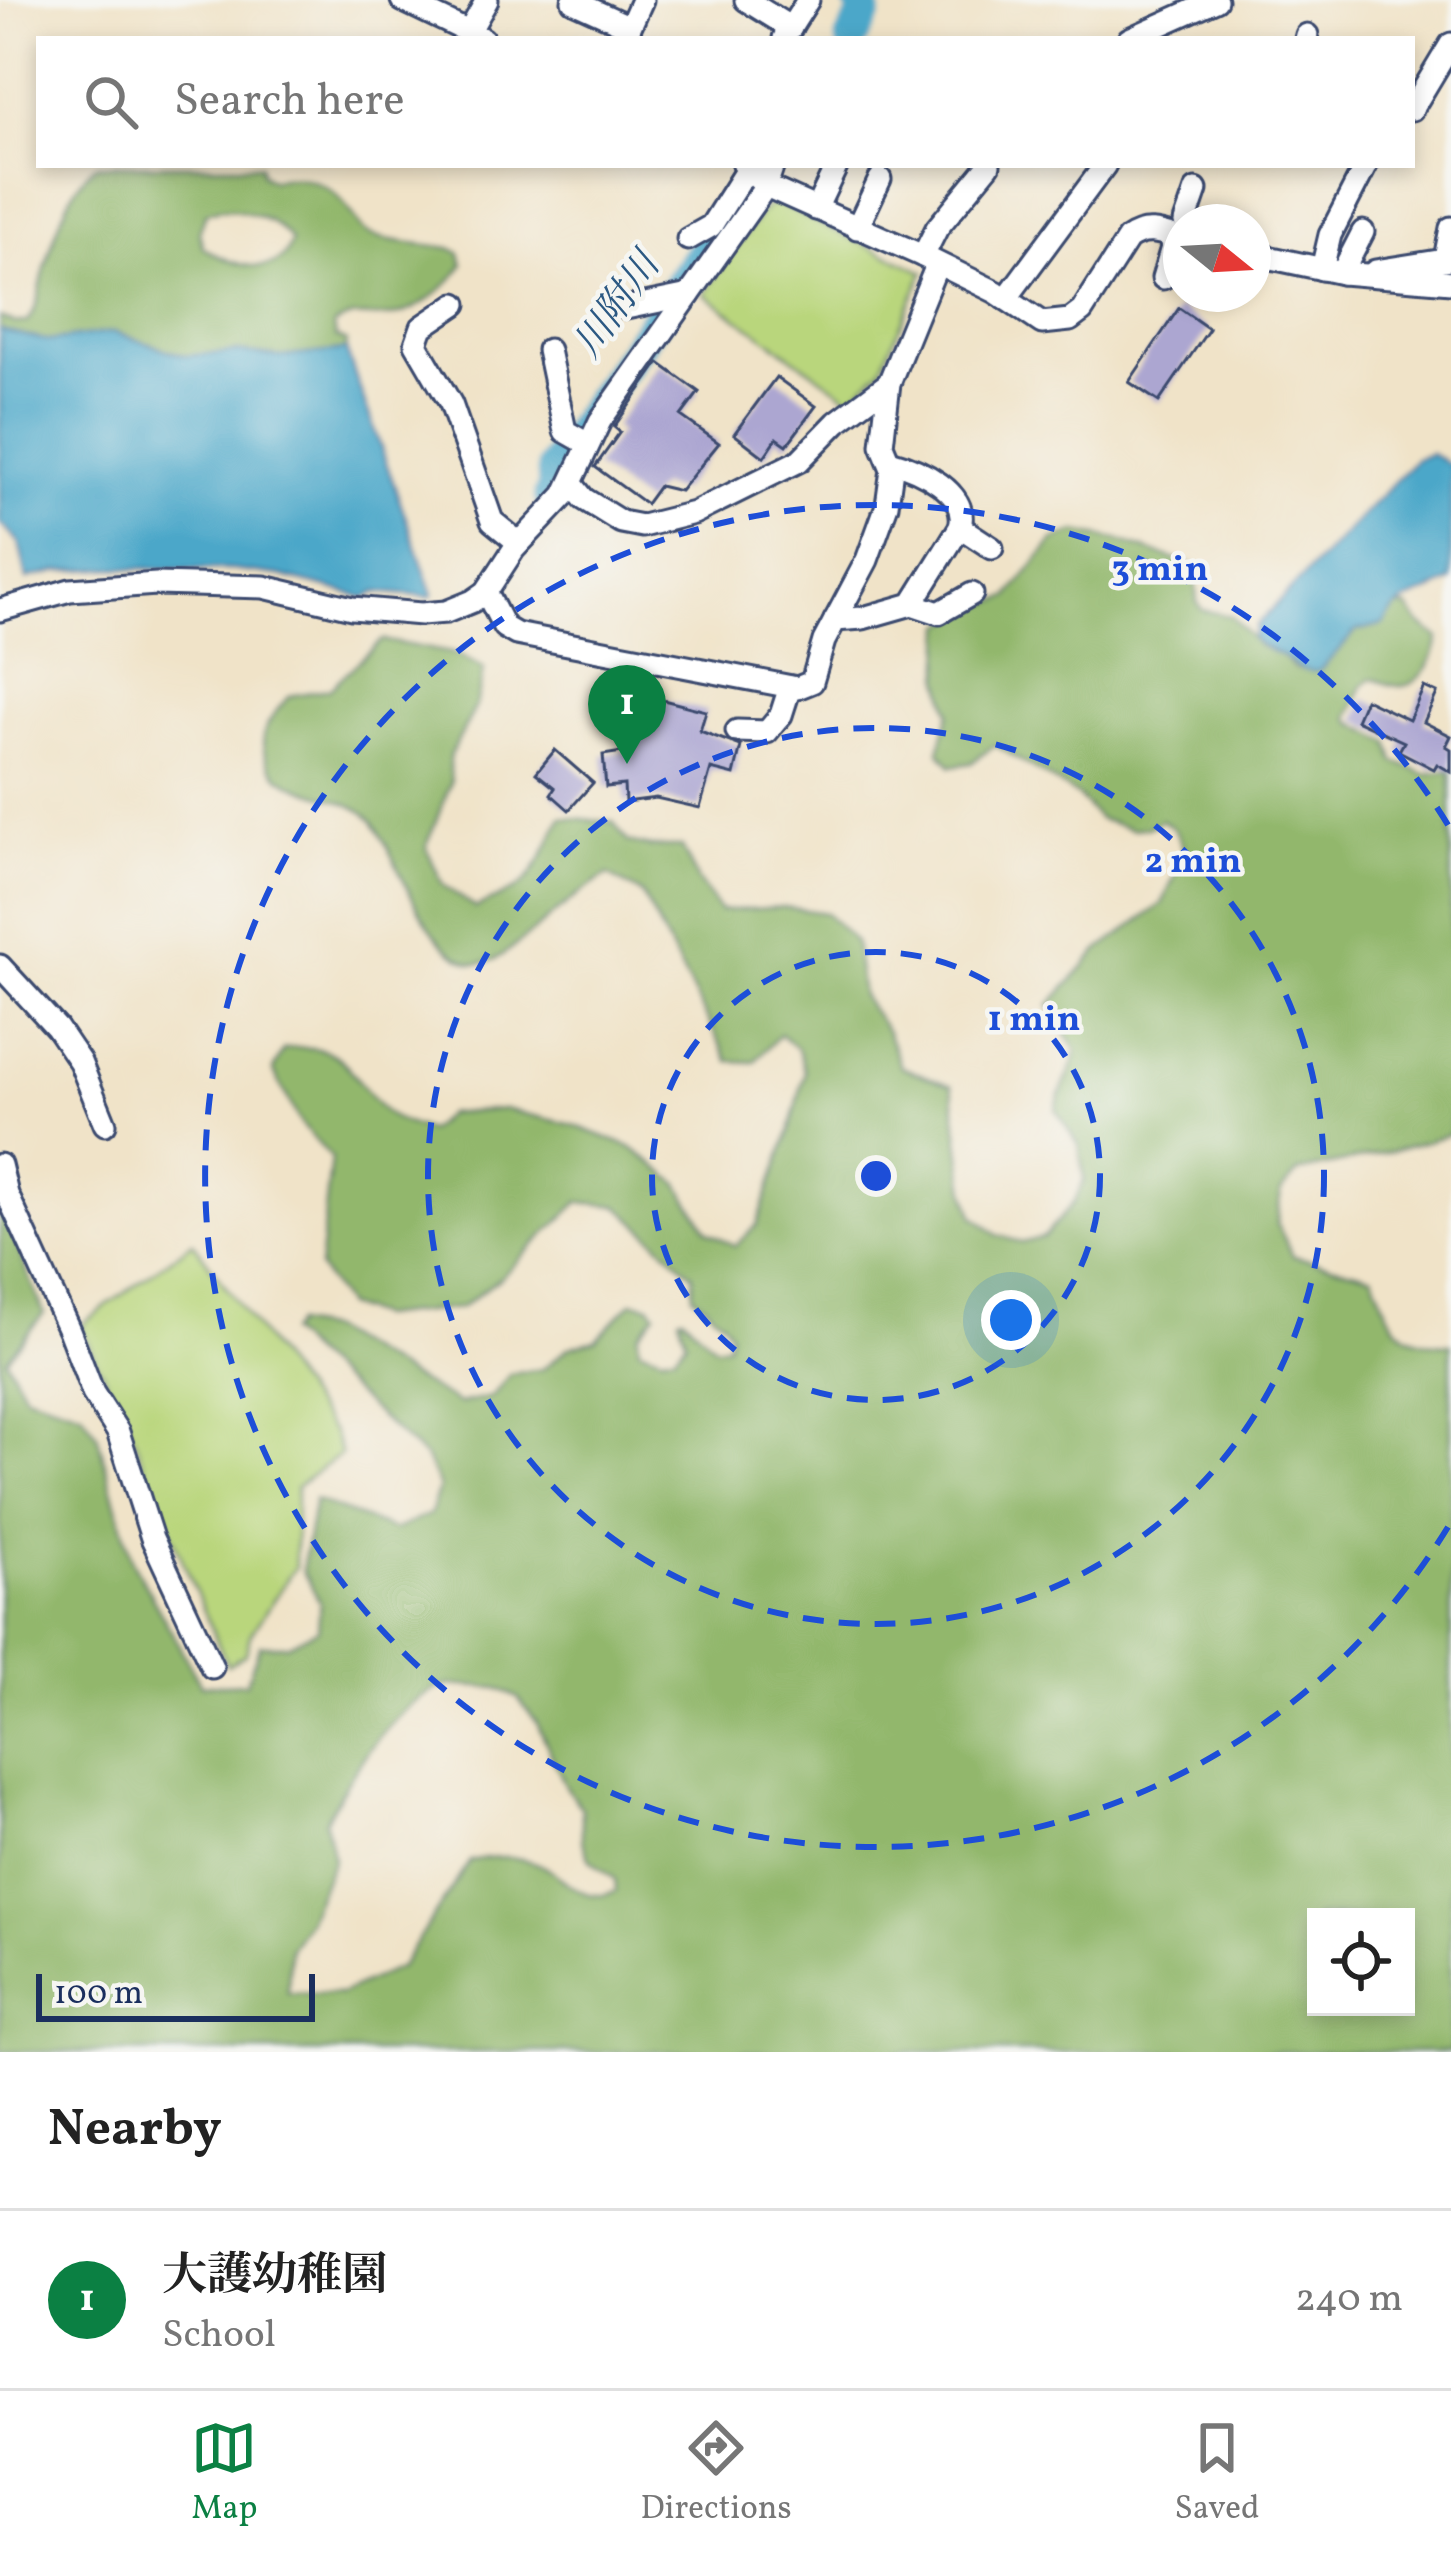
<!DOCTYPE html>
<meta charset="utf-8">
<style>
body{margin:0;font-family:Vollkorn,"Noto Serif JP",serif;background:#f2f2f2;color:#222}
.controls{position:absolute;right:36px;bottom:36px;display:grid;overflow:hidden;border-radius:0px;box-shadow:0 6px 18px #0003}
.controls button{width:108px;height:108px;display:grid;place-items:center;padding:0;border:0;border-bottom:3px solid #e0e0e0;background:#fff;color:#222;font:60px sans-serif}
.compass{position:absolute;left:1163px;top:204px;width:108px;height:108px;border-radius:50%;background:#fff;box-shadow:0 6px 18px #0003;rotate:108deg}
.scale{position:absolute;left:36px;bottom:30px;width:279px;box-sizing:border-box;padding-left:12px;border:6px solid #1b2f5e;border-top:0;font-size:33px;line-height:42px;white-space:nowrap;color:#1b2f5e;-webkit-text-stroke:9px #f6f6f2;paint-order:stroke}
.you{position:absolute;left:1011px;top:1320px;width:42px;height:42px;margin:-30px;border:9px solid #fff;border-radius:50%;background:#1a73e8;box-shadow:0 0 0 18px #1a73e833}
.badge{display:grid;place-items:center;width:78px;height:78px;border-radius:50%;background:#0b8043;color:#fff;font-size:39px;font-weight:700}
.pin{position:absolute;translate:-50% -99px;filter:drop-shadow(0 3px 6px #0008)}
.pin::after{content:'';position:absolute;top:63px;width:42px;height:36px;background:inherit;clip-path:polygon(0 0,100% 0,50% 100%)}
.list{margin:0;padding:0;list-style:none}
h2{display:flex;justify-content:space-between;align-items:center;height:156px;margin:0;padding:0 48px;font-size:51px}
h2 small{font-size:39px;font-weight:400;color:#767676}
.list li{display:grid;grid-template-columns:78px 1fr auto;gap:36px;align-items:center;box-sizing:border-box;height:180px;padding:0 48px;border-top:3px solid #e0e0e0}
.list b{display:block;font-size:45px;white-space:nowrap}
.list p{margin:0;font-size:39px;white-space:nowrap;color:#767676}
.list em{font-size:39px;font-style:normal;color:#767676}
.icon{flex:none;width:66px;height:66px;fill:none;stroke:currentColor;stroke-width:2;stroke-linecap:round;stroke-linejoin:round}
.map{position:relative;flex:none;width:1451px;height:2052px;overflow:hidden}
.search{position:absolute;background:#fff;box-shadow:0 6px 18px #0003;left:36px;right:36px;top:36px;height:132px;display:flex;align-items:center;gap:30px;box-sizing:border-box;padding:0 42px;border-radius:0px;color:#767676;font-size:45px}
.sheet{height:336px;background:#fff}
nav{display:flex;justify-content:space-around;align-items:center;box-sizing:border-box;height:168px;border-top:3px solid #e0e0e0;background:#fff;font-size:33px;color:#767676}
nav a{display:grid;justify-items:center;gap:6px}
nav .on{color:#0b8043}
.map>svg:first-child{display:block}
</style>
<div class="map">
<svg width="1451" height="2052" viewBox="0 0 1451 2052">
<rect width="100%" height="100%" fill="#f6f6f2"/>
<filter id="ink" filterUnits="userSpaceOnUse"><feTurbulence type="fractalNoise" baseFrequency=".00833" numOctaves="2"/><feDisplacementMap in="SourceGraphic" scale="24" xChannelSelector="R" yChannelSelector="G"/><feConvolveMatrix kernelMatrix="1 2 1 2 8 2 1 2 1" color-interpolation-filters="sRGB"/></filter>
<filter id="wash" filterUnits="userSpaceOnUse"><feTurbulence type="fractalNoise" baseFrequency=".004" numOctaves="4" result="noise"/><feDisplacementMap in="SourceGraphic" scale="48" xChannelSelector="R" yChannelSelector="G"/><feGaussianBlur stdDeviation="2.7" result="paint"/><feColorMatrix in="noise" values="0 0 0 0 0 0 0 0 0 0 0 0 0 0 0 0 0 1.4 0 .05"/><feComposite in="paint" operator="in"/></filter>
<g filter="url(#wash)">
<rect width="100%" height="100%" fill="#f0e3c8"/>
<!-- green -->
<g fill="#b9d67c" stroke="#6a826d" stroke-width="3">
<path d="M775 203 924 272 881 369 850 398 704 294 764 209Z"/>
<path d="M193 1242 333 1433 341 1454 296 1487 295 1567 250 1635 246 1654 227 1665 152 1488 129 1424 92 1353 81 1325Z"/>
</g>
<!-- forest -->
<g fill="#92b76c" stroke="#567365" stroke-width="3" fill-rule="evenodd">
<path d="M96 165H260L262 174 271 180C302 173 328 181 347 208 352 215 358 226 364 231 378 242 430 244 450 248L460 253 463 265C448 287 418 312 391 316 364 321 360 309 334 325L336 337 347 342 346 350 280 357 238 352 185 356 113 332 49 341 0 330V317L15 323 27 322C40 306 39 287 45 268 55 235 68 186 96 165ZM220 209C246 210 276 218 291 241 281 283 230 264 203 247L199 232 206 213Z"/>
<path d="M1076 532 1117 540 1194 566 1197 602 1202 610 1231 616 1258 645 1281 655 1295 669 1319 671 1356 631 1384 624C1389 612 1393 604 1407 607L1419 623 1439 638C1436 656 1423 684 1402 686 1391 687 1381 680 1371 679L1363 686 1349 717 1353 723 1389 742 1395 762 1425 774 1451 771V1134L1390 1152 1298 1172 1281 1192 1277 1224 1293 1256 1373 1275C1391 1322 1395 1344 1451 1344V2052H0V1204L44 1313 6 1359 25 1394 82 1412 97 1434 132 1561 201 1685 246 1683 260 1645H287L318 1629 320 1602 302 1570 314 1500 394 1530 430 1514 439 1488 426 1459 288 1333 295 1324 328 1330 459 1404 492 1397 510 1374 543 1369 569 1347 595 1340 632 1302 650 1305 656 1313 638 1334 639 1348 662 1356 675 1354 686 1340 679 1317 683 1316 715 1347 727 1345 730 1333 723 1321 693 1295V1275L619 1206 579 1202 501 1277 460 1308 378 1317 345 1306 319 1268 331 1158 301 1124 273 1070 284 1049C348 1040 347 1074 384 1111 394 1121 414 1125 428 1131L447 1114 504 1109 573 1125 631 1147 678 1183 708 1231 735 1246 757 1225 791 1127 805 1072 798 1049 780 1034 754 1062 729 1061 642 894 608 875C568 898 537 932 499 957 493 961 480 965 473 963 424 950 399 860 374 823 351 790 284 801 267 759 255 732 273 715 289 696L329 689 382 640 456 654 484 669 476 706 449 758 451 782 426 847 443 885 476 908C489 900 508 895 520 886 539 871 550 839 562 817L613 822 628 842 650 847H682L698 881 720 911 784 907 826 913 855 942 862 996 887 1032 901 1067 952 1086 966 1191 974 1216 997 1235 1022 1243 1044 1237 1074 1202 1084 1180 1079 1145 1056 1110C1059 1087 1073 1074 1077 1051L1049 1006 1098 951 1162 904 1185 854C1180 837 1177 828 1161 820L1150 827 1133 829 1098 819 1078 796 995 745 971 763 951 766 939 751 950 712 941 679 944 625 980 606 1009 597 1054 540ZM448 1685 497 1688 518 1698 537 1723 567 1789 582 1808V1840L590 1860 615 1879 616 1891C586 1905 570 1882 546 1868 523 1855 495 1855 470 1861L400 1967 340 1994 288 1993 290 1949 307 1921 333 1859 325 1821C352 1772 392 1702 448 1685ZM1316 1917H1406V2007H1316Z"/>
</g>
<!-- water -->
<g fill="#4ba7c9" stroke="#336b94" stroke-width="3">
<path d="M0 330 49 341 113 332 185 356 238 352 280 357 346 350 433 594 430 597 377 592 366 598 280 576 232 570 118 568 60 571 27 579 19 542 0 523Z"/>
<path d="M1431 454 1451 465V581C1427 596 1397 596 1384 624L1356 631 1319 671C1299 673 1297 665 1281 655 1270 649 1262 648 1253 639L1256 626 1416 459Z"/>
</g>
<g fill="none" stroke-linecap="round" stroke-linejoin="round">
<!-- river -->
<g stroke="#4ba7c9" stroke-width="33">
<path d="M851 39 865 13 859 0"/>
<path d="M550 495 554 489 553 468 762 165"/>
</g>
</g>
<g id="blocks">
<!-- building -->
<g fill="#aca6d1">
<path d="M1179 308 1209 329 1159 402 1129 382Z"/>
<path d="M659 363 699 392 681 416 719 443 680 491 659 486 646 504 595 467 620 432 614 427Z"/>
<path d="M776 377 816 406 787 445 777 438 764 457 734 434Z"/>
<path d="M1424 687 1437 693 1424 722 1451 736 1446 746 1451 749V772L1437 764 1434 769 1399 751 1404 742 1356 720 1365 699 1409 720Z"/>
<path d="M644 695 706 711 700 731 741 746 734 775 711 769 700 808 656 798 625 802 624 785 606 787 603 755 629 751Z"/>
<path d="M555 750 593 783 569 810 551 794 555 788 536 773Z"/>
</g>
</g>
</g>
<g filter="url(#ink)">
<use href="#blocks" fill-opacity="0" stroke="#3b4a6e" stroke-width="3"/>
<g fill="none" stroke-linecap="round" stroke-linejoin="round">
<!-- minor casing -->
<g stroke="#3b4a6e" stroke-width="27">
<g id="minor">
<path d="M402 0 483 39"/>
<path d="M746 0 791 28"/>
<path d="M573 1 628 26"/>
<path d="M469 32 487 0"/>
<path d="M625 38 642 0"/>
<path d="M784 38 808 0"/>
<path d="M1129 39 1216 0"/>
<path d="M1306 39 1307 35"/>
<path d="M1412 109 1451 44"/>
<path d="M743 165 766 186 923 256 996 292 1042 323 1070 320 1082 311 1128 239C1146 226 1162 233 1181 239"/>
<path d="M816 209 837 165"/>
<path d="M1185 222 1196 190"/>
<path d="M857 228 880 179"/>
<path d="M688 239 711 226 747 169"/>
<path d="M1253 254 1342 273 1451 282"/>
<path d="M923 256 937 228 989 165"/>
<path d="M1445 259 1451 228"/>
<path d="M1322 269 1330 235 1366 165"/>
<path d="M1375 271 1451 259"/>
<path d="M1342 273 1363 232"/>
<path d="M1163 278 1175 237"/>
<path d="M1006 299 1105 165"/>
<path d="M456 304 422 327 416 344 451 404 492 521 519 543"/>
<path d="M626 308 689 295"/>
<path d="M548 350 565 431 588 444"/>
<path d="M572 484 584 499 621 522 642 526 694 513 799 461 837 422 889 383"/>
<path d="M960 527 992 548"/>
<path d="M486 592 504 627 516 634 797 688 812 682 824 641 867 560 887 505 892 469 882 445 889 383 937 265"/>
<path d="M912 604 939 613 972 594"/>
<path d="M0 610 70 590 157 584 264 587 352 608 421 614 446 612 473 601 486 592 514 549 565 495 600 421 766 186 773 165"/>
<path d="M835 620 863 618 912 604 960 527C970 492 919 469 890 461"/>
<path d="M737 731 767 732 781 715 790 687"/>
<path d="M0 966 57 1028 80 1062 105 1124"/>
<path d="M0 1165 7 1194 69 1330 93 1393 118 1432 152 1538 212 1667"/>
</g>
</g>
<!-- minor -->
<use href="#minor" stroke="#fff" stroke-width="21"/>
</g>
</g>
<!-- distance rings -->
<g fill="none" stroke="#1d4ed8" stroke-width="6" stroke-dasharray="21 15">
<circle cx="876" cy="1176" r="224"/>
<circle cx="876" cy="1176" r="448"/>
<path d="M1448 1527A671 671 0 1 1 1448 825"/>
</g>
<g text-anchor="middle" stroke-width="9" stroke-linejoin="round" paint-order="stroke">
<!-- water labels -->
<g font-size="39" font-style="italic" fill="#2c5983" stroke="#f6f6f2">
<text transform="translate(615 304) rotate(-55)" y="14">川附川</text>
</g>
</g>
<circle cx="876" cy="1176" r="18" fill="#1d4ed8" stroke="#f6f6f2" stroke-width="6"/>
<g font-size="36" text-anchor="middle" font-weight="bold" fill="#1d4ed8" stroke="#f6f6f2" stroke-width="9" stroke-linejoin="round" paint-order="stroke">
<text x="1160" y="580">3 min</text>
<text x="1193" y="872">2 min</text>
<text x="1034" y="1030">1 min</text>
</g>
</svg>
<div class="controls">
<button><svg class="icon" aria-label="locate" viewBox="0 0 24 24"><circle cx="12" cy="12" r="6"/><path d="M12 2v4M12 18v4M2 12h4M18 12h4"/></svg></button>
</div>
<svg class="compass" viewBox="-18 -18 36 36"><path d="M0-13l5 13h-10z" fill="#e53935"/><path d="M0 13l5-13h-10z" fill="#767676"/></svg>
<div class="scale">100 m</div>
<div class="you"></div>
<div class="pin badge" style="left:627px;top:764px">1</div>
<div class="search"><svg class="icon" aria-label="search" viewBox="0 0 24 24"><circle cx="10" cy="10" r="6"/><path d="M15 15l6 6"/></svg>Search here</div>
</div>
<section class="sheet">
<h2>Nearby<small></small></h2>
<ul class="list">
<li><span class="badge">1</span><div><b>大護幼稚園</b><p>School</p></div><em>240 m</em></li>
</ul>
</section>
<nav>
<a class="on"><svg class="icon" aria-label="map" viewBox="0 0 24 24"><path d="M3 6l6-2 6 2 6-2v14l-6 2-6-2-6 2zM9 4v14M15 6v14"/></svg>Map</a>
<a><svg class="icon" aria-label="directions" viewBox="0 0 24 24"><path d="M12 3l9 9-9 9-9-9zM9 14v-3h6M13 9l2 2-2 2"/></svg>Directions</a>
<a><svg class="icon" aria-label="saved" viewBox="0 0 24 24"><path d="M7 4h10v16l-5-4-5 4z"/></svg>Saved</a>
</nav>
